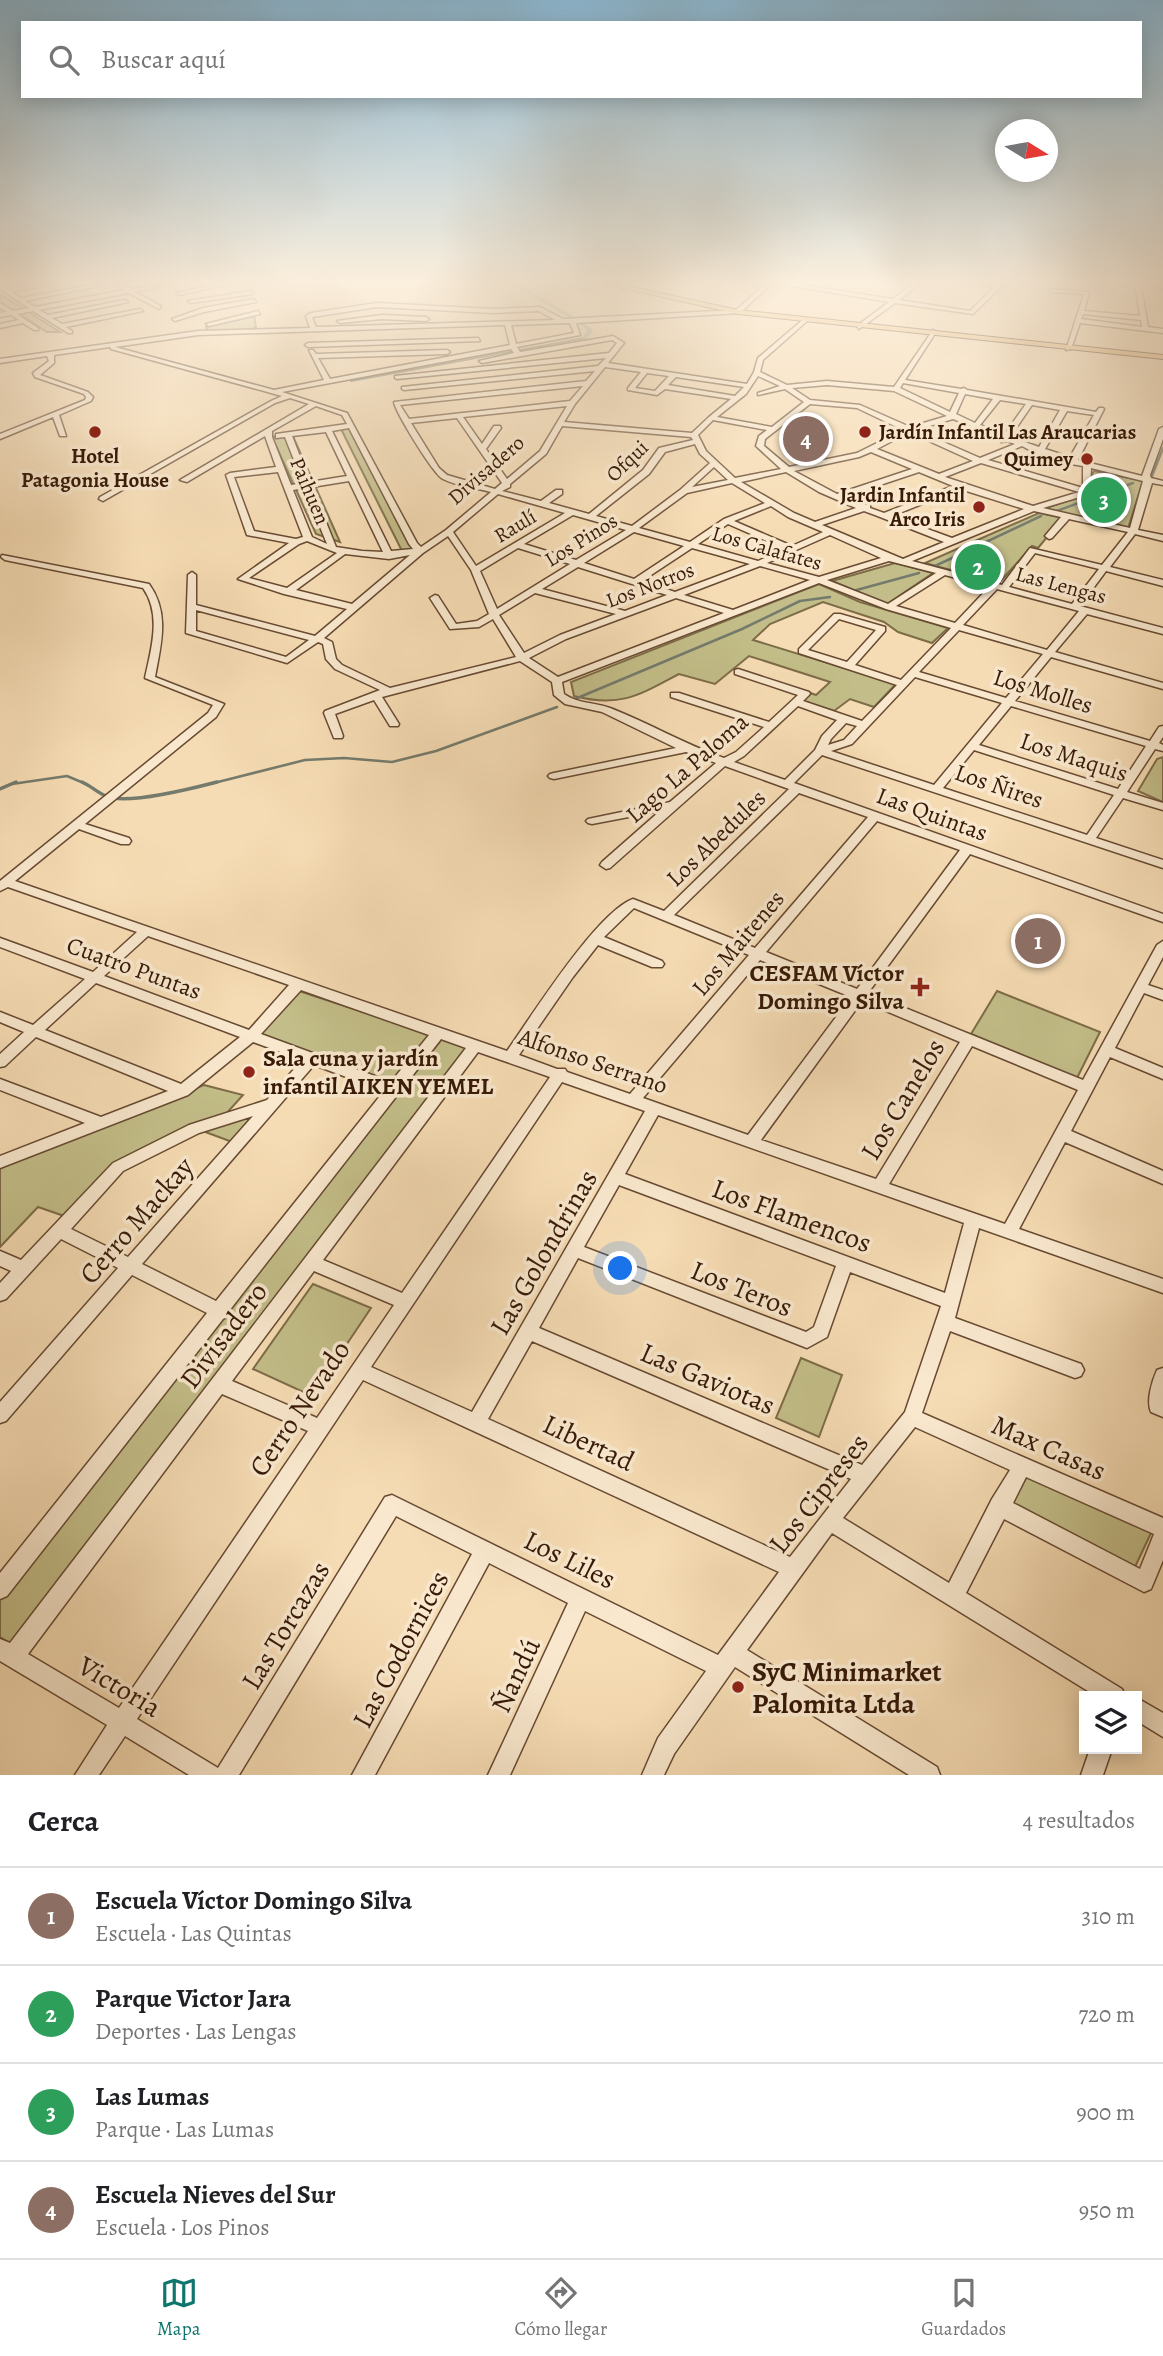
<!DOCTYPE html>
<html lang="es">
<meta charset="utf-8">
<style>
body{margin:0;font-family:Alegreya,serif;background:#f6f6f6;color:#202124}
.controls{position:absolute;right:21px;bottom:21px;display:grid;overflow:hidden;border-radius:0px;box-shadow:0 4px 18px #0003}
.controls button{width:63px;height:63px;display:grid;place-items:center;padding:0;border:0;border-bottom:2px solid #e0e0e0;background:#fff;color:#202124;font:35px sans-serif}
.compass{position:absolute;left:995px;top:119px;width:63px;height:63px;border-radius:50%;background:#fff;box-shadow:0 4px 18px #0003;rotate:101deg}
.you{position:absolute;left:621px;top:1269px;width:24px;height:24px;margin:-18px;border:5px solid #fff;border-radius:50%;background:#1a73e8;box-shadow:0 0 0 10px #1a73e833}
.badge{display:grid;place-items:center;width:46px;height:46px;border-radius:50%;background:#0f766e;color:#fff;font-size:23px;font-weight:700}
.pin{position:absolute;translate:-50% -50%;border:4px solid #fff;box-shadow:0 2px 7px #0006}
.list{margin:0;padding:0;list-style:none}
h2{display:flex;justify-content:space-between;align-items:center;height:91px;margin:0;padding:0 28px;font-size:30px}
h2 small{font-size:23px;font-weight:400;color:#757577}
.list li{display:grid;grid-template-columns:46px 1fr auto;gap:21px;align-items:center;box-sizing:border-box;height:98px;padding:0 28px;border-top:2px solid #e0e0e0}
.list b{display:block;font-size:26px;white-space:nowrap}
.list p{margin:0;font-size:23px;white-space:nowrap;color:#757577}
.list em{font-size:23px;font-style:normal;color:#757577}
.icon{flex:none;width:38px;height:38px;fill:none;stroke:currentColor;stroke-width:2;stroke-linecap:round;stroke-linejoin:round}
.map{position:relative;flex:none;width:1163px;height:1775px;overflow:hidden}
.search{position:absolute;background:#fff;box-shadow:0 4px 18px #0003;left:21px;right:21px;top:21px;height:77px;display:flex;align-items:center;gap:18px;box-sizing:border-box;padding:0 24px;border-radius:0px;color:#757577;font-size:26px}
.sheet{height:483px;background:#fff}
nav{display:flex;justify-content:space-around;align-items:center;box-sizing:border-box;height:98px;border-top:2px solid #e0e0e0;background:#fff;font-size:19px;color:#757577}
nav a{display:grid;justify-items:center;gap:4px}
nav .on{color:#0f766e}
.map>svg:first-child{display:block}
</style>
<div class="map">
<svg width="1163" height="1775" viewBox="0 0 1163 1775">
<rect width="100%" height="100%" fill="#f6dcb4"/>
<filter id="stains"><feTurbulence type="fractalNoise" baseFrequency=".00286" numOctaves="4"/><feColorMatrix values="0 0 0 0 .2 0 0 0 0 .09 0 0 0 0 .02 0 0 0 .5 -.17"/></filter>
<radialGradient id="worn" r=".72"><stop offset=".6" stop-color="#630" stop-opacity="0"/><stop offset="1" stop-color="#630" stop-opacity=".3"/></radialGradient>
<!-- green -->
<g fill="#c3be89" stroke="#7d6c48" stroke-width="2">
<path d="M0 294 60 332H47L0 302Z"/>
<path d="M254 316 256 327 252 329 208 331 206 327Z"/>
<path d="M353 427 417 550 402 551 341 429Z"/>
<path d="M292 434 340 542 316 534 272 437Z"/>
<path d="M1094 471 1143 481 1128 528 1043 509 1079 497Z"/>
<path d="M1039 513 1063 518 1038 548 1032 546 999 583 925 563Z"/>
<path d="M895 563 933 573 887 604 832 581Z"/>
<path d="M819 584 860 602 948 628 932 643 898 632 884 622 823 602 770 624 753 640 896 684 874 707 850 699 834 711 800 700 808 692 816 695 830 682 749 656 715 684 679 674C639 695 621 708 574 696L571 682Z"/>
<path d="M1163 757V802L1138 791 1157 759Z"/>
<path d="M299 991 430 1034 391 1084 259 1034Z"/>
<path d="M997 991 1100 1032 1077 1078 971 1034Z"/>
<path d="M442 1039 467 1047 15 1646 0 1637V1598Z"/>
<path d="M204 1085 243 1095 225 1115 119 1162 67 1217 38 1207 0 1247V1166Z"/>
<path d="M263 1110 235 1143 200 1130Z"/>
<path d="M313 1284 371 1308 312 1396 253 1369Z"/>
<path d="M801 1358 842 1375 819 1437 776 1418Z"/>
<path d="M1028 1475 1152 1531 1134 1569 1010 1503Z"/>
</g>
<g fill="none" stroke-linecap="round" stroke-linejoin="round">
<!-- stream-far2 -->
<path stroke="#747b6d" stroke-width="2" d="M351 381 585 338"/>
<!-- stream-far1 -->
<g stroke="#747b6d" stroke-width="2.5">
<path d="M1152 476 1163 448"/>
<path d="M1054 512 1133 483"/>
<path d="M935 566 1041 516"/>
<path d="M853 591 919 573"/>
<path d="M575 699 742 629 800 601 830 597"/>
<path d="M12 784 67 776 86 784"/>
<path d="M210 784 305 760 344 758 392 762 436 751 557 707"/>
</g>
<!-- stream -->
<g stroke="#747b6d" stroke-width="3.5">
<path d="M82 782C91 786 98 793 106 796 126 805 194 788 217 782"/>
<path d="M0 789 16 782"/>
</g>
<!-- canal -->
<g fill="#9dbbb1" fill-rule="evenodd">
<path d="M511 284H518L578 319 573 320Z"/>
<path d="M578 321H582L593 330 587 339 582 338 587 330 578 323Z"/>
</g>
<!-- minor casing -->
<g stroke="#674a32" stroke-width="3">
<g id="minor">
<path d="M36 284H48L11 292 21 298 96 284 99 286 25 301 35 307 124 290 114 284H121L131 289 171 284 135 292 161 306 159 309 129 293 39 310 48 315 125 300 128 302 52 318 62 324 140 309 143 311 66 327 72 331V333H68L33 311 17 314 38 328V330H34L23 323 0 328V324L19 320 11 315 0 317V313L7 312 0 308V303L13 311 29 308 0 289V285L7 289Z"/>
<path d="M218 284H230L179 295 176 293Z"/>
<path d="M568 284H579L588 287 585 289Z"/>
<path d="M765 284H771L740 313 576 323 580 335 517 347 520 352 613 336 624 343 608 363 747 384 754 372 758 358 805 318 807 321 763 360 760 372 787 385 827 381 894 387 933 330 936 332 905 380 961 389 964 388 967 390 1096 412 1099 408H1103L1104 409 1078 460 1142 476 1159 429 1163 427V439L1150 475 1151 478 1163 481V485L1152 483 1138 530 1163 535V541L1135 534 1110 567 1163 580V586L1106 571 1080 606 1163 628V634L1087 614 1055 652 1163 683V689L1051 657 1015 701 1150 741 1159 727 1163 726V737L1159 743 1163 745V751L1155 749 1127 792 1163 803V810L1123 798 1096 838 1163 860V868L822 755 794 783 1163 914V922L970 854 868 993 1083 1080 1157 945 1163 941V957L1148 985 1163 990V1000L1144 993 1115 1048 1163 1068V1079L1110 1057 1071 1131 1163 1171V1184L1065 1142 1019 1229 1163 1279V1293L979 1228 955 1318 1081 1364 1084 1370 1081 1376 1075 1378 950 1331 922 1413 1163 1518V1560L1151 1589 1144 1592 1004 1519 966 1593 1122 1689 1125 1696H1096L832 1533 747 1650 937 1767 940 1775H909L735 1667 674 1754 664 1775H642L658 1738 706 1671 585 1611 510 1775H488L568 1603 489 1563 375 1775H352L472 1554 396 1516 239 1775H189L125 1736 99 1775H75L107 1725 0 1661V1639L10 1643 466 1048 441 1039 229 1311 227 1317 223 1319 7 1596 0 1599V1573L207 1313 132 1275 6 1421 0 1423V1402L118 1268 61 1239 6 1299 0 1301V1283L11 1271 0 1266V1251L21 1260 113 1163 189 1125 267 1100 302 1060 253 1042 188 1095 0 1168V1156L85 1123 0 1090V1079L101 1117 168 1091 36 1037 5 1066 0 1067V1054L24 1032 0 1022V1012L33 1025 85 979 0 947V938L93 972 137 932 8 887 0 891V881L208 713 213 705 145 678C151 649 162 615 143 588L5 560 1 557 2 555 149 584C170 613 161 644 155 677L224 704 216 717 85 824 129 838 131 841 129 844H121L79 829 15 881 507 1051C531 1017 597 912 633 899L664 911 789 789 725 766 610 868 606 869 600 865 602 862 660 811 592 824 588 823 586 821 588 819 670 802 716 763 686 752 554 779 550 778 548 776 550 774 554 773 676 748 602 712 565 704 554 695 552 682 520 661 382 697 399 724 398 726H390L374 700 335 714 343 736 342 738H334L324 713 325 711 380 690 335 669 326 659 323 644 318 642 287 663 186 633 188 575 192 572 196 575V605L315 636 347 609 284 594 238 579 289 543 247 535 226 475 230 473 276 467 265 436 187 482 180 480 309 404 290 398 275 403 103 501 99 499 100 497 271 401 282 396 111 349 110 347 54 355V363L40 375 88 392 93 397 91 401 59 415 66 436H60L53 417 0 439V434L85 400 86 397 84 394 35 377 33 373 49 361 47 356 0 363V359L198 331 310 328 306 316 311 313 377 303 493 309 540 307 563 319 736 310ZM377 307 493 313 539 311 555 320 316 327 312 317ZM570 323 574 333 516 344 511 325ZM505 325 510 345 330 379 318 358 447 354 450 352 447 350 316 354 313 350H309L324 380 274 390 115 347 198 335ZM612 340 617 343 609 353 395 376V378L397 379 606 358 598 366 402 387V389L404 390 595 371 586 381 394 402C395 411 433 474 443 479 457 486 476 488 491 492L446 530 421 547 417 543 347 413 282 392 511 349 514 353 479 361 482 363ZM605 367 641 372 628 388V390L657 395 665 389 731 399 709 417 692 433 564 422 575 404ZM647 373 669 376 655 391 635 388ZM758 376 780 386 758 393V395L785 389 804 402 772 427 717 417 746 394ZM676 377 744 387 735 396 668 385ZM903 383 959 393 950 412 900 388ZM827 385 894 391 947 416 910 427 860 405 810 400 792 388ZM583 386 570 401 409 419 400 405ZM965 394 993 399 975 423 956 414ZM1000 400 1026 404 1004 435 980 425ZM810 404 857 408 903 430 857 453 789 467 764 446 765 439ZM1032 405 1060 410 1039 447 1010 437ZM316 406 342 415 347 424 276 434V438L285 437 303 483 291 485 272 437V431ZM567 406 540 451 507 479 486 449 501 428 500 426H494L482 444 463 417ZM1067 411 1094 415 1070 457 1045 449ZM457 418 502 483 495 489 447 475 439 468 411 423ZM953 419 971 426V430L977 429 1001 439V442L1007 441 1015 444 980 458 916 430ZM713 420 767 430 759 436 756 446 781 469 735 478 706 451 698 435ZM562 426 691 437 693 440 659 448 643 470 589 514 549 503 562 494V490H556L541 501 502 491 510 487V484L546 454ZM349 428 409 544 413 549 391 551 332 431ZM326 432 347 476 310 482 292 436ZM909 432 973 461 939 474 877 449ZM695 444 700 454 710 463 680 490 632 526 596 516 649 474 665 452ZM1022 446 1035 453 1065 460V463L1083 466V488L988 460ZM871 452 912 469 837 494 794 471 859 457ZM981 463 1079 492 1033 506 945 477ZM714 467 728 480 692 487ZM1091 468 1143 481 1130 528 1043 508 1090 494ZM278 472 303 537 296 539 254 531 234 477ZM786 472 819 492 856 508 815 522 794 513 741 482ZM919 472 953 486 884 513 870 508V505H864L844 497ZM349 481 383 552 362 551 336 547 312 487ZM732 483 765 503 724 519 690 542 639 528 687 493ZM304 488 327 544 312 537 293 490ZM960 489 1024 509 952 538 892 516ZM498 494 565 513 476 566 453 532ZM771 506 788 517 823 532 792 546 734 521ZM864 511 875 515 944 542 903 559 822 525ZM1034 511 1061 517 1045 536 1049 539 1052 538 1069 519 1128 532 1102 565 1030 548 1002 585 912 561ZM573 515 626 530 576 560 524 544ZM728 524 785 549 758 561 698 544ZM634 532 684 546 634 579 584 563ZM830 535 881 558 819 577 767 563ZM448 536 471 570 489 614 477 621 456 624 438 596 435 595 430 598 450 629 479 627 493 619 516 657 390 688 342 665 336 659 332 642 324 638 423 553ZM307 541 337 553 287 588 249 578 299 544ZM518 548 570 564 497 609 480 571ZM692 548 750 564 675 592 642 581ZM1035 553 1099 569 1072 604 1009 587ZM345 554 389 559 410 555 352 604 296 590ZM889 561 936 573 888 604 827 580ZM760 566 810 580 733 610 684 595ZM578 567 667 595 625 611 542 589ZM945 575 989 587 955 623 896 606ZM819 583 886 609 951 628 901 680 855 665 885 631V627L840 614H834L799 649V653L897 685 862 721 803 701 810 694 809 692 738 669 735 670V674L798 695 769 722 679 693H671V697L764 727 736 752 724 758C684 744 649 723 610 708 594 702 578 704 564 694L562 682ZM997 589 1079 611 1047 650 963 625ZM535 593 616 614 560 635 524 653 499 615ZM676 598 724 613 558 677 529 658 566 639ZM196 610 309 640 286 657 196 631ZM839 619 876 630 847 662 808 650ZM959 630 1043 654 1006 698 919 672ZM915 677 1002 703 934 785 831 751 852 744ZM798 706 837 720 822 736 815 750 785 780 734 762 744 756ZM1011 706 1146 746 1118 789 979 745ZM846 723 857 726 844 740 828 745 831 739ZM974 750 1114 795 1087 835 943 788ZM799 793 868 817 755 948 674 915ZM877 821 960 850 857 989 766 952ZM634 908 749 955 630 1094 567 1072 565 1069H557L519 1055 573 977 598 945 652 967H662L664 964 662 961 604 937ZM148 936 289 985 249 1030 104 976ZM760 960 851 997 748 1135 643 1098ZM96 983 240 1037 181 1084 45 1030ZM301 990 429 1035 391 1082 261 1034ZM862 1001 960 1042 876 1179 761 1140ZM972 1046 1078 1090 1005 1224 889 1184ZM478 1052 550 1077 402 1293 323 1260ZM314 1065 384 1091 216 1301 142 1264ZM562 1082 645 1111 472 1412 371 1367ZM658 1115 964 1223 945 1293 625 1174ZM253 1116 128 1257 71 1229 123 1171 199 1133ZM619 1185 836 1266 814 1327 806 1332 584 1247ZM578 1258 807 1348 827 1337 850 1272 941 1306 905 1412 862 1465 539 1328ZM314 1271 394 1305 317 1418 232 1381ZM532 1341 851 1479 790 1557 488 1419ZM363 1380 779 1572 718 1655 392 1495 385 1497 218 1768 137 1719ZM222 1394 308 1431 119 1708 28 1654ZM915 1427 1010 1470 992 1499 949 1583 843 1518ZM1026 1477 1154 1534 1140 1569 1013 1503Z"/>
<path d="M780 284H794L893 299 913 284H920L899 300 970 311 994 287 968 284H1004L973 314 895 303 859 329 857 326 889 302Z"/>
<path d="M1120 284 1141 287 1148 327 1163 329V333L1080 323 1071 349 1066 350 1084 294 1051 292 1049 289 1089 292 1084 311 1140 316 1136 289ZM1083 314 1141 320 1142 327 1081 319Z"/>
<path d="M1155 284H1163V287L1156 285Z"/>
<path d="M251 291 253 294 191 303 188 301Z"/>
<path d="M254 299 256 302 204 312 175 321 172 319 203 308Z"/>
<path d="M258 311 260 314 209 326 206 324Z"/>
<path d="M382 315 426 317 429 319 426 321 382 319 340 323 337 321Z"/>
<path d="M478 338 480 341 308 347 305 345 308 343Z"/>
<path d="M1163 1368V1417L1151 1412C1146 1401 1152 1381 1157 1370Z"/>
<path d="M1137 1698 1163 1713V1737L1137 1721Z"/>
<path d="M1090 1749H1112L1103 1775H1081Z"/>
</g>
</g>
<!-- major casing -->
<g stroke="#371a07" stroke-width="2">
<path id="major" d="M605 284H619L738 310 1163 355V359L738 314Z"/>
</g>
<!-- highway casing -->
<g stroke="#371a07" stroke-width="2">
<path id="highway" d="M1141 284 1163 285V289Z"/>
</g>
<!-- minor -->
<use href="#minor" fill="#f9e8ce" fill-rule="evenodd"/>
<!-- major -->
<use href="#major" fill="#ebbe7a" fill-rule="evenodd"/>
<!-- highway -->
<use href="#highway" fill="#ebbe7a" fill-rule="evenodd"/>
</g>
<!-- sky -->
<linearGradient id="sky" x2="0" y2="1"><stop stop-color="#8ab7d2"/><stop offset="0.53" stop-color="#fbefdd"/><stop offset="1" stop-color="#fbefdd" stop-opacity="0"/></linearGradient>
<rect width="1163" height="532" fill="url(#sky)"/>
<!-- markers -->
<g fill="#8f2418" stroke="#f9e8ce" stroke-width="2.5">
<circle cx="95" cy="432" r="7"/>
<circle cx="865" cy="432" r="7"/>
<circle cx="1087" cy="459" r="7"/>
<circle cx="979" cy="507" r="7"/>
<path d="M916.5 976.5h7v7h7v7h-7v7h-7v-7h-7v-7h7z"/>
<circle cx="249" cy="1072" r="7"/>
<circle cx="738" cy="1687" r="7"/>
</g>
<g text-anchor="middle" stroke-width="7" stroke-linejoin="round" paint-order="stroke">
<!-- far-poi labels -->
<g font-size="21" font-weight="bold" fill="#371a07" stroke="#f9e8ce" text-anchor="end">
<text x="879" y="439" text-anchor="start">Jardín Infantil Las Araucarias</text>
<text x="95" y="463" text-anchor="middle">Hotel<tspan x="95" dy="24">Patagonia House</tspan></text>
<text x="1073" y="466">Quimey</text>
<text x="965" y="502">Jardin Infantil<tspan x="965" dy="24">Arco Iris</tspan></text>
</g>
<!-- far-street labels -->
<g font-size="21" fill="#371a07" stroke="#f9e8ce">
<text transform="translate(627 461) rotate(-44)" y="7">Ofqui</text>
<text transform="translate(486 470) rotate(-41)" y="7">Divisadero</text>
<text transform="translate(310 491) rotate(67)" y="7">Paihuen</text>
<text transform="translate(515 526) rotate(-31)" y="7">Raulí</text>
<text transform="translate(581 540) rotate(-32)" y="7">Los Pinos</text>
<text transform="translate(767 548) rotate(16)" y="7">Los Calafates</text>
<text transform="translate(650 585) rotate(-21)" y="7">Los Notros</text>
<text transform="translate(1061 585) rotate(15)" y="7">Las Lengas</text>
</g>
<!-- street labels -->
<g font-size="24" fill="#371a07" stroke="#f9e8ce">
<text transform="translate(1043 691) rotate(17)" y="8">Los Molles</text>
<text transform="translate(1074 757) rotate(18)" y="8">Los Maquis</text>
<text transform="translate(687 768) rotate(-41)" y="8">Lago La Paloma</text>
<text transform="translate(999 786) rotate(19)" y="8">Los Ñires</text>
<text transform="translate(932 814) rotate(20)" y="8">Las Quintas</text>
<text transform="translate(716 838) rotate(-44)" y="8">Los Abedules</text>
<text transform="translate(738 943) rotate(-50)" y="8">Los Maitenes</text>
<text transform="translate(134 968) rotate(20)" y="8">Cuatro Puntas</text>
<text transform="translate(593 1061) rotate(19)" y="8">Alfonso Serrano</text>
</g>
<!-- poi labels -->
<g font-size="24" font-weight="bold" fill="#371a07" stroke="#f9e8ce" text-anchor="end">
<text x="904" y="981">CESFAM Víctor<tspan x="904" dy="28">Domingo Silva</tspan></text>
<text x="263" y="1066" text-anchor="start">Sala cuna y jardín<tspan x="263" dy="28">infantil AIKEN YEMEL</tspan></text>
</g>
<!-- near-street labels -->
<g font-size="28" fill="#371a07" stroke="#f9e8ce">
<text transform="translate(902 1099) rotate(-59)" y="10">Los Canelos</text>
<text transform="translate(792 1215) rotate(20)" y="10">Los Flamencos</text>
<text transform="translate(136 1220) rotate(-49)" y="10">Cerro Mackay</text>
<text transform="translate(543 1252) rotate(-60)" y="10">Las Golondrinas</text>
<text transform="translate(742 1288) rotate(22)" y="10">Los Teros</text>
<text transform="translate(223 1335) rotate(-53)" y="10">Divisadero</text>
<text transform="translate(708 1378) rotate(23)" y="10">Las Gaviotas</text>
<text transform="translate(299 1408) rotate(-56)" y="10">Cerro Nevado</text>
<text transform="translate(589 1442) rotate(25)" y="10">Libertad</text>
<text transform="translate(1049 1447) rotate(24)" y="10">Max Casas</text>
<text transform="translate(818 1493) rotate(-52)" y="10">Los Cipreses</text>
<text transform="translate(570 1559) rotate(26)" y="10">Los Liles</text>
<text transform="translate(285 1625) rotate(-59)" y="10">Las Torcazas</text>
<text transform="translate(400 1649) rotate(-62)" y="10">Las Codornices</text>
<text transform="translate(515 1675) rotate(-65)" y="10">Ñandú</text>
<text transform="translate(120 1686) rotate(31)" y="10">Victoria</text>
</g>
<!-- near-poi labels -->
<g font-size="28" font-weight="bold" fill="#371a07" stroke="#f9e8ce" text-anchor="start">
<text x="752" y="1681">SyC Minimarket<tspan x="752" dy="32">Palomita Ltda</tspan></text>
</g>
</g>
<rect width="100%" height="100%" filter="url(#stains)"/>
<rect width="100%" height="100%" fill="url(#worn)"/>
</svg>
<div class="controls">
<button><svg class="icon" aria-label="layers" viewBox="0 0 24 24"><path d="M12 4l9 5-9 5-9-5zM3 14l9 5 9-5"/></svg></button>
</div>
<svg class="compass" viewBox="-18 -18 36 36"><path d="M0-13l5 13h-10z" fill="#e53935"/><path d="M0 13l5-13h-10z" fill="#757577"/></svg>
<div class="you"></div>
<div class="pin badge" style="left:1038px;top:941px;background:#8d6e63">1</div>
<div class="pin badge" style="left:978px;top:567px;background:#2e9e5b">2</div>
<div class="pin badge" style="left:1104px;top:500px;background:#2e9e5b">3</div>
<div class="pin badge" style="left:806px;top:439px;background:#8d6e63">4</div>
<div class="search"><svg class="icon" aria-label="search" viewBox="0 0 24 24"><circle cx="10" cy="10" r="6"/><path d="M15 15l6 6"/></svg>Buscar aquí</div>
</div>
<section class="sheet">
<h2>Cerca<small>4 resultados</small></h2>
<ul class="list">
<li><span class="badge" style="background:#8d6e63">1</span><div><b>Escuela Víctor Domingo Silva</b><p>Escuela · Las Quintas</p></div><em>310 m</em></li>
<li><span class="badge" style="background:#2e9e5b">2</span><div><b>Parque Victor Jara</b><p>Deportes · Las Lengas</p></div><em>720 m</em></li>
<li><span class="badge" style="background:#2e9e5b">3</span><div><b>Las Lumas</b><p>Parque · Las Lumas</p></div><em>900 m</em></li>
<li><span class="badge" style="background:#8d6e63">4</span><div><b>Escuela Nieves del Sur</b><p>Escuela · Los Pinos</p></div><em>950 m</em></li>
</ul>
</section>
<nav>
<a class="on"><svg class="icon" aria-label="map" viewBox="0 0 24 24"><path d="M3 6l6-2 6 2 6-2v14l-6 2-6-2-6 2zM9 4v14M15 6v14"/></svg>Mapa</a>
<a><svg class="icon" aria-label="directions" viewBox="0 0 24 24"><path d="M12 3l9 9-9 9-9-9zM9 14v-3h6M13 9l2 2-2 2"/></svg>Cómo llegar</a>
<a><svg class="icon" aria-label="saved" viewBox="0 0 24 24"><path d="M7 4h10v16l-5-4-5 4z"/></svg>Guardados</a>
</nav>
